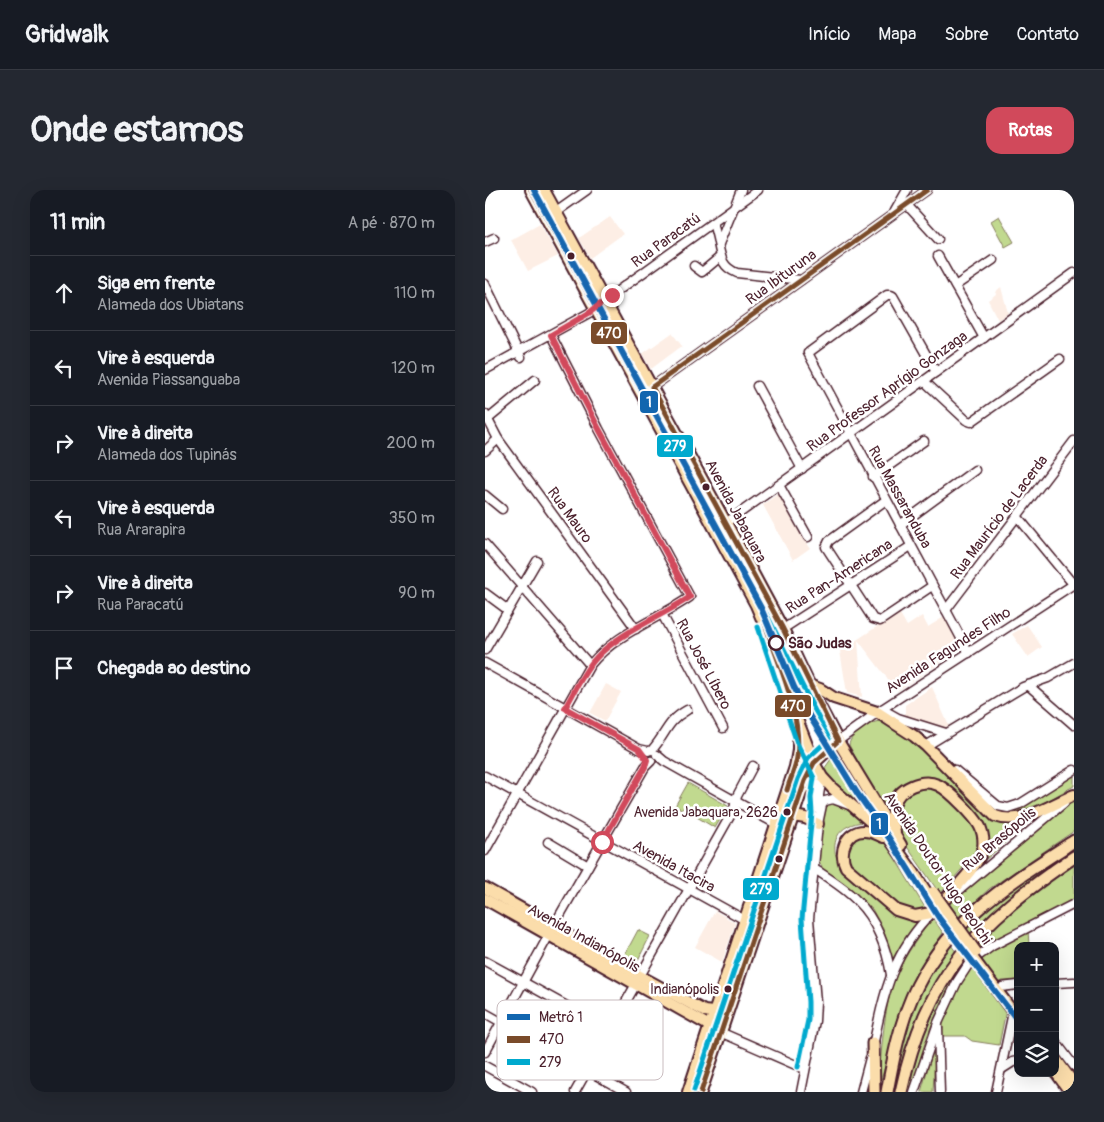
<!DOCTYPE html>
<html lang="pt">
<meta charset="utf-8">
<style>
body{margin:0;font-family:Pangolin,sans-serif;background:#242831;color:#f1f3f6}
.controls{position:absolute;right:15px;bottom:15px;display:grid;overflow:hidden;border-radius:10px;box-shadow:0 5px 20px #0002}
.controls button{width:45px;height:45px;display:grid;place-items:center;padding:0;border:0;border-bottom:1px solid #363941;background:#171b24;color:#f1f3f6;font:25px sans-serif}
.stop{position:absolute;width:15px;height:15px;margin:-11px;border:4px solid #d1495b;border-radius:50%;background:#fff}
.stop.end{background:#d1495b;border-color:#fff;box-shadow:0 1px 5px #0008}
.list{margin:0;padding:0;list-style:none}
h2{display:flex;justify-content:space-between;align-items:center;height:65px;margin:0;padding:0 20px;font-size:21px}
h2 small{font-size:16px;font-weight:400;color:#9ea1a6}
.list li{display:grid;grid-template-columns:32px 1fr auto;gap:15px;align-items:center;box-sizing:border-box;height:75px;padding:0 20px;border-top:1px solid #363941}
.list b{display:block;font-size:19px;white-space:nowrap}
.list p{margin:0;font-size:16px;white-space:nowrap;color:#9ea1a6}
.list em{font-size:16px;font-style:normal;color:#9ea1a6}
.icon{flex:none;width:28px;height:28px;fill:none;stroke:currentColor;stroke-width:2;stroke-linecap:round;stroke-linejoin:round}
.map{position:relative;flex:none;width:589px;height:902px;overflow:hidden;border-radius:15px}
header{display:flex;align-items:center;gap:30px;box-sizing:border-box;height:70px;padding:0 25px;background:#171b24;border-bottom:1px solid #363941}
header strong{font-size:24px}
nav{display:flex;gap:28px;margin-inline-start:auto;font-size:18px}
.intro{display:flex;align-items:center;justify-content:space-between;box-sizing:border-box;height:120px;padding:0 30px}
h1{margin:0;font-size:35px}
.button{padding:12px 22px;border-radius:15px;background:#d1495b;color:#fff;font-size:18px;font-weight:700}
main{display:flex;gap:30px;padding:0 30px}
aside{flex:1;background:#171b24;border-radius:15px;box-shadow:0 5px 20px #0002}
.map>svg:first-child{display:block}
</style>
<header>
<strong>Gridwalk</strong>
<nav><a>Início</a><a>Mapa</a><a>Sobre</a><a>Contato</a></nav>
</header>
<div class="intro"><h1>Onde estamos</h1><a class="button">Rotas</a></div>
<main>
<aside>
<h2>11 min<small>A pé · 870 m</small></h2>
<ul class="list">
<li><svg class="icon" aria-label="ahead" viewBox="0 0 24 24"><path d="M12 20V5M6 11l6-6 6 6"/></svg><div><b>Siga em frente</b><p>Alameda dos Ubiatans</p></div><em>110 m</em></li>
<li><svg class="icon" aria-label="left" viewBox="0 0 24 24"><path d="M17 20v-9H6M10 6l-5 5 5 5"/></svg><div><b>Vire à esquerda</b><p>Avenida Piassanguaba</p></div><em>120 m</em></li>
<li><svg class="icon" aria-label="right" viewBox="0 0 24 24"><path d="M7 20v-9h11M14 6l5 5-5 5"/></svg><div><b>Vire à direita</b><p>Alameda dos Tupinás</p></div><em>200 m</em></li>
<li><svg class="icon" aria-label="left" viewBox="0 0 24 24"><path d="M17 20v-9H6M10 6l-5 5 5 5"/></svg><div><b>Vire à esquerda</b><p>Rua Ararapira</p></div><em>350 m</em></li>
<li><svg class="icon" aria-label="right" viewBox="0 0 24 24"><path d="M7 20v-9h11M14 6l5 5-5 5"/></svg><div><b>Vire à direita</b><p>Rua Paracatú</p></div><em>90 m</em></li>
<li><svg class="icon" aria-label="arrive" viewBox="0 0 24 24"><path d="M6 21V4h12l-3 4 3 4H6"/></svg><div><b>Chegada ao destino</b></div></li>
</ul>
</aside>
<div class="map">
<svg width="589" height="902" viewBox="0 0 589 902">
<rect width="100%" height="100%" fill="#fff"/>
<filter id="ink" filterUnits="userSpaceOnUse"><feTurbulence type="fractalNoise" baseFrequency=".02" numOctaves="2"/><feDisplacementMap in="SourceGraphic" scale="10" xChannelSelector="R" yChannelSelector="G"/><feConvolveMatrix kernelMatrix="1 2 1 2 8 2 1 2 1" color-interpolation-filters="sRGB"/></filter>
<g filter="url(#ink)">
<!-- built -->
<g fill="#fdeee5">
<path d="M125 27 138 44 105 68 94 48Z"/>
<path d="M55 34 73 66 43 81 26 50Z"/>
<path d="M516 97 523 123 513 130 503 110 511 104 510 102Z"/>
<path d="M187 143 197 156 166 179 157 164Z"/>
<path d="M294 303 325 358 308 370 278 315Z"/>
<path d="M414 422 422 436 437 426 443 437 459 427 476 457 475 460 412 501 373 450 377 507 362 503 355 461Z"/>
<path d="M542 435 557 457 543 467 527 444Z"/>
<path d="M121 494 136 502 120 531 105 523Z"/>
<path d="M447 497 464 536 459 539 420 526V515Z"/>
<path d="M230 721 249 732 250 734 237 772 210 757Z"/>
</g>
<!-- green -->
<g fill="#c1d98f" stroke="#867c5d">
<path d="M514 26 529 52 520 57 506 31Z"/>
<path d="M395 531 429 550 509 629 551 626 485 683 495 670 494 629C477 609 456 577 425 590 412 596 404 606 400 619H398L364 555C365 544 385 532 395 531Z"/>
<path d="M351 562 363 584 389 625V627L348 593 337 582Z"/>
<path d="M317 568 324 577 316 588 270 723 267 722Z"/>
<path d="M589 581V596C571 605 533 632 513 622 505 618 498 607 491 600L518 619Z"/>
<path d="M203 593 243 616 230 638 197 618 196 619 190 616Z"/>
<path d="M430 596 452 598 486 629 494 646 493 655 490 664 455 704 418 651 409 629 418 604Z"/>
<path d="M351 609 378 632C368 633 357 637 352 647 349 654 349 662 352 669 358 683 402 715 415 727L422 729H436L420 749 407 770 405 761 398 739 387 719 347 687 338 679 333 669 338 615Z"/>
<path d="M589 609V641L504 699 470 730 461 716 557 632Z"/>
<path d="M375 642 397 650 403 657 442 721C432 723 423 721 414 716L366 674 362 663V653Z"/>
<path d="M589 652V658C551 685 515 713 483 747L475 737Z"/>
<path d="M589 671V709L492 759 490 755 533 714Z"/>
<path d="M448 728 458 743 442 765 425 796 416 821 394 897 393 896C397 863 398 816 411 786 420 765 434 746 448 728Z"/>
<path d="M543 739 544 756H533V790L516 791 505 800 521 820 514 855 487 851 480 846H457L459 824 483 778 495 767Z"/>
<path d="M153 740 165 746 151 774 138 768Z"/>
<path d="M464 752 471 762C440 804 422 851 411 902H405L412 866 433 802Z"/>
<path d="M477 770 480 774C452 810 437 858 426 902H421C433 850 448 814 477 770Z"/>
<path d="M450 863 448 902H436L447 864Z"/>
</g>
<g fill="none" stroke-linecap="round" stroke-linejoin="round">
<!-- minor casing -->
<g stroke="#4a1f2b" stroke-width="11">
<g id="minor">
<path d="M422 15 453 49"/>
<path d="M410 21 422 0"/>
<path d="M71 22 102 0"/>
<path d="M228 33C230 40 232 47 233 53 236 68 237 77 252 83L316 90"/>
<path d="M0 52 9 48"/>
<path d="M234 54 256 0"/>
<path d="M453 66 499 148"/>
<path d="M209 76 217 82 235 67"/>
<path d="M0 94 36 167"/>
<path d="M470 96 508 70"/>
<path d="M0 180 104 123 127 105 273 0"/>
<path d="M451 182 408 106 406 105H402L323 163 484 463"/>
<path d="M439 191 481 230 486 232 575 169"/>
<path d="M272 196 317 279"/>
<path d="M167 197 442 0"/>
<path d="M0 224 13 249 151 439"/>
<path d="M2 230 50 190"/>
<path d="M0 261 13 249"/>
<path d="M388 287 439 251"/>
<path d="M294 295 323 347"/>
<path d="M0 305 17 319"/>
<path d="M401 310 344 351 341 357 388 429 395 431 447 396"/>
<path d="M532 326 588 394"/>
<path d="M415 335 490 280"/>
<path d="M231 340 589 83"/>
<path d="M0 354 105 475"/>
<path d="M0 403 23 420"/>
<path d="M461 420 589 251"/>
<path d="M177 424 238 538"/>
<path d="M298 439 426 356"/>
<path d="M0 460 52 371"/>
<path d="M0 473 154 559 163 561"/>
<path d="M543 495 589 535"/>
<path d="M397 519 413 528 461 543"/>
<path d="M353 551 397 519 589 394"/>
<path d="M441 556 538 497 563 488 589 473"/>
<path d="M167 560C182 543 181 532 202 520"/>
<path d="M172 565 179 571 291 634"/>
<path d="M470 580 513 616 523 618 535 614 589 580"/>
<path d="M0 586 260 730"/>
<path d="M334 619V605L337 587"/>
<path d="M63 652 103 676"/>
<path d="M0 661 105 475C131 443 172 430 205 407L114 239 66 145"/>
<path d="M328 678C343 688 360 698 372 711 391 729 402 759 406 785"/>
<path d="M471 703 579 613"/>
<path d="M0 771 125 840"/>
<path d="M155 786 249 619 252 606 268 576"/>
<path d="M570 793 589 792"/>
<path d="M516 797 533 795"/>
<path d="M0 823 141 902"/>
<path d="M453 837 455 902"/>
<path d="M235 842 320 879"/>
<path d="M570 851 589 876"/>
<path d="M388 856C399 803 407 762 449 721"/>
<path d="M0 862 71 732 160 577 166 571"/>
<path d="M0 876 47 902"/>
<path d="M517 879 528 872 533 871"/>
<path d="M90 902 151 794"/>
<path d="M316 902 330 831 331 812 324 729 333 634 337 615 340 611 348 609 364 615"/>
<path d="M376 902 385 868"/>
<path d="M429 902 453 833 472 792 485 772 507 756 589 714"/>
<path d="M511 902 528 822"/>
</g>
</g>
<!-- major casing -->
<g stroke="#4a1f2b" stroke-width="14">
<g id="major">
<path d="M46 0 271 415 287 453 310 524 329 573 337 587 347 598 403 647 429 683"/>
<path d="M59 0 241 333 298 439 333 513 353 551 416 655"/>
<path d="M324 495 335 499 349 508 392 522 429 546 441 556 510 626C536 636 565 615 589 605"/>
<path d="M308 626 320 628 333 634"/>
<path d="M410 642C408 634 407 624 409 615 413 598 437 588 453 595 464 600 492 628 496 639 498 644 499 651 498 658 494 676 467 701 454 716"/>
<path d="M398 647C392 644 386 641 379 641 361 641 353 662 361 677L411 720 430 726 446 723"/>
<path d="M0 698 155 786 219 821 228 822"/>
<path d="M0 709 230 839"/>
<path d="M510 798 533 829"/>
<path d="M570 868 589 894"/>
<path d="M570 881 585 902"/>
<path d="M203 902 310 577 313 560V543"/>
<path d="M216 902 320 591 329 573 353 551"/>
</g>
</g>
<!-- highway casing -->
<g stroke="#4a1f2b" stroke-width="15">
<g id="highway">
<path d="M388 853 389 902"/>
<path d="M402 902C408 870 414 837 427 807 459 732 524 693 589 651"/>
<path d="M416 902C441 785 493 732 589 667"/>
</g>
</g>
<!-- minor -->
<use href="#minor" stroke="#fff" stroke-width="8"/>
<!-- major -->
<use href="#major" stroke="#fbddab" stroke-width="10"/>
<!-- highway -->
<use href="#highway" stroke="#fbddab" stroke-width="11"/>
<!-- major-bridge casing -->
<g stroke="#4a1f2b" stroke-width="14" stroke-linecap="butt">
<g id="major-bridge">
<path d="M429 683 460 731 510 798"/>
<path d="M448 702 491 762"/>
</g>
</g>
<!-- major-bridge -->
<use href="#major-bridge" stroke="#fbddab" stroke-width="10"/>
<!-- bus-1 casing -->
<g stroke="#fff" stroke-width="9">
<g id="bus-1">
<path d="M46 0 166 220"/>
<path d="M280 434C293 473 318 526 312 567 311 578 305 589 302 600"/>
<path d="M216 902 320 591 329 573 353 551 298 439 167 197 442 0"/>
</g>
</g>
<!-- bus-2 casing -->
<g stroke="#fff" stroke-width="9">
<g id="bus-2">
<path d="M52 4 282 425 344 549 323 568 313 589 209 900"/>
<path d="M273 437 312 553 329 588 326 608 327 623 317 729 323 812V830L313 877"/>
</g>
</g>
<!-- bus-1 -->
<use href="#bus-1" stroke="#7a4b2a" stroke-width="5"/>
<!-- bus-2 -->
<use href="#bus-2" stroke="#00a9ce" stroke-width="5"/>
<!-- metro-1 casing -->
<g stroke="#fff" stroke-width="10">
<path id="metro-1" d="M49 0 276 418 309 497 322 522 372 603 404 648 454 728 533 831"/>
</g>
<!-- metro-1 -->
<use href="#metro-1" stroke="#1266af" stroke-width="6"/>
</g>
</g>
<g fill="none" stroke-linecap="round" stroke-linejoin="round" filter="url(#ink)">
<!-- route -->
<path stroke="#d1495b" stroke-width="6" d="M117 652 160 577 162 570 154 559 80 518C90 501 98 482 111 468 132 444 177 426 205 407L114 239 66 145 104 123 127 105"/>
</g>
<!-- markers -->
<g fill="#4a1f2b" stroke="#fff" stroke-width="2">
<circle cx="86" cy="66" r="4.5"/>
<circle cx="221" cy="297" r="4.5"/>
<circle cx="302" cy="622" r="4.5"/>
<circle cx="294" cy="669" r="4.5"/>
<circle cx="243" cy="799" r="4.5"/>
</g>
<circle fill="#fff" stroke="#4a1f2b" stroke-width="2.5" cx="291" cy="453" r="7"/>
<g text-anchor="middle" stroke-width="5" stroke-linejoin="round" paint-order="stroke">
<!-- bus labels -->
<g font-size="14" fill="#4a1f2b" stroke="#fff" text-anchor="end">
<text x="293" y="627">Avenida Jabaquara, 2626</text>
<text x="234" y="804">Indianópolis</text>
</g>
<!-- street labels -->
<g font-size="15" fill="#4a1f2b" stroke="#fff">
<text transform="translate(181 50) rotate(-36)" y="5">Rua Paracatú</text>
<text transform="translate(296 87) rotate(-36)" y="5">Rua Ibituruna</text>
<text transform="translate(402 201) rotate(-36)" y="5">Rua Professor Aprígio Gonzaga</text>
<text transform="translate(415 307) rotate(61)" y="5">Rua Massaranduba</text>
<text transform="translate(251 321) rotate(62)" y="5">Avenida Jabaquara</text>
<text transform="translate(85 325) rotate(54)" y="5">Rua Mauro</text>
<text transform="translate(514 327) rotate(-53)" y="5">Rua Maurício de Lacerda</text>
<text transform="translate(354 386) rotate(-33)" y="5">Rua Pan-Americana</text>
<text transform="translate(463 460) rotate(-33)" y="5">Avenida Fagundes Filho</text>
<text transform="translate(219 474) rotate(62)" y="5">Rua José Líbero</text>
<text transform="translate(514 649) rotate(-40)" y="5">Rua Brasópolis</text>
<text transform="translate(189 676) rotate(29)" y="5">Avenida Itacira</text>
<text transform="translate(453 678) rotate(56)" y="5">Avenida Doutor Hugo Beolchi</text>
<text transform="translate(99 748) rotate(29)" y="5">Avenida Indianópolis</text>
</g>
<!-- stop labels -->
<g font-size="15" font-weight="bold" fill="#4a1f2b" stroke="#fff" text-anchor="start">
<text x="303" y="458">São Judas</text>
</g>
</g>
<!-- legend -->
<rect x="12" y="810" width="166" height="80" rx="8" fill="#fff" stroke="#c9bcbf" stroke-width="1"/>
<rect x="22" y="824" width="23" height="6" fill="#1266af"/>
<rect x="22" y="846" width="23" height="7" fill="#7a4b2a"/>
<rect x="22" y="869" width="23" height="6" fill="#00a9ce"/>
<g font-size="14" fill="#4a1f2b">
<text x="54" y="832">Metrô 1</text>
<text x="54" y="854">470</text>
<text x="54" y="877">279</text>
</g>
<g stroke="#fff" stroke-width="2">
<rect x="105" y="131" width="38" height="24" rx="5" fill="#7a4b2a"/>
<rect x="154" y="200" width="20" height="24" rx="5" fill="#1266af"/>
<rect x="171" y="244" width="38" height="24" rx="5" fill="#00a9ce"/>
<rect x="289" y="504" width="38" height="24" rx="5" fill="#7a4b2a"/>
<rect x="385" y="622" width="19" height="24" rx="5" fill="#1266af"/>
<rect x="257" y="687" width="38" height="24" rx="5" fill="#00a9ce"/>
</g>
<g font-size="14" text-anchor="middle" font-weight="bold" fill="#fff">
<text x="124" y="148">470</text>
<text x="164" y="217">1</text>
<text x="190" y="261">279</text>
<text x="308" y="521">470</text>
<text x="394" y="639">1</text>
<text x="276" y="704">279</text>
</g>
</svg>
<div class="controls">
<button>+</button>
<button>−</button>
<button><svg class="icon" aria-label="layers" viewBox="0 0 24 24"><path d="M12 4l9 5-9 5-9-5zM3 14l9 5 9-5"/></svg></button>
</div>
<div class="stop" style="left:117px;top:652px"></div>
<div class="stop end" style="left:127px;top:105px"></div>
</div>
</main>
